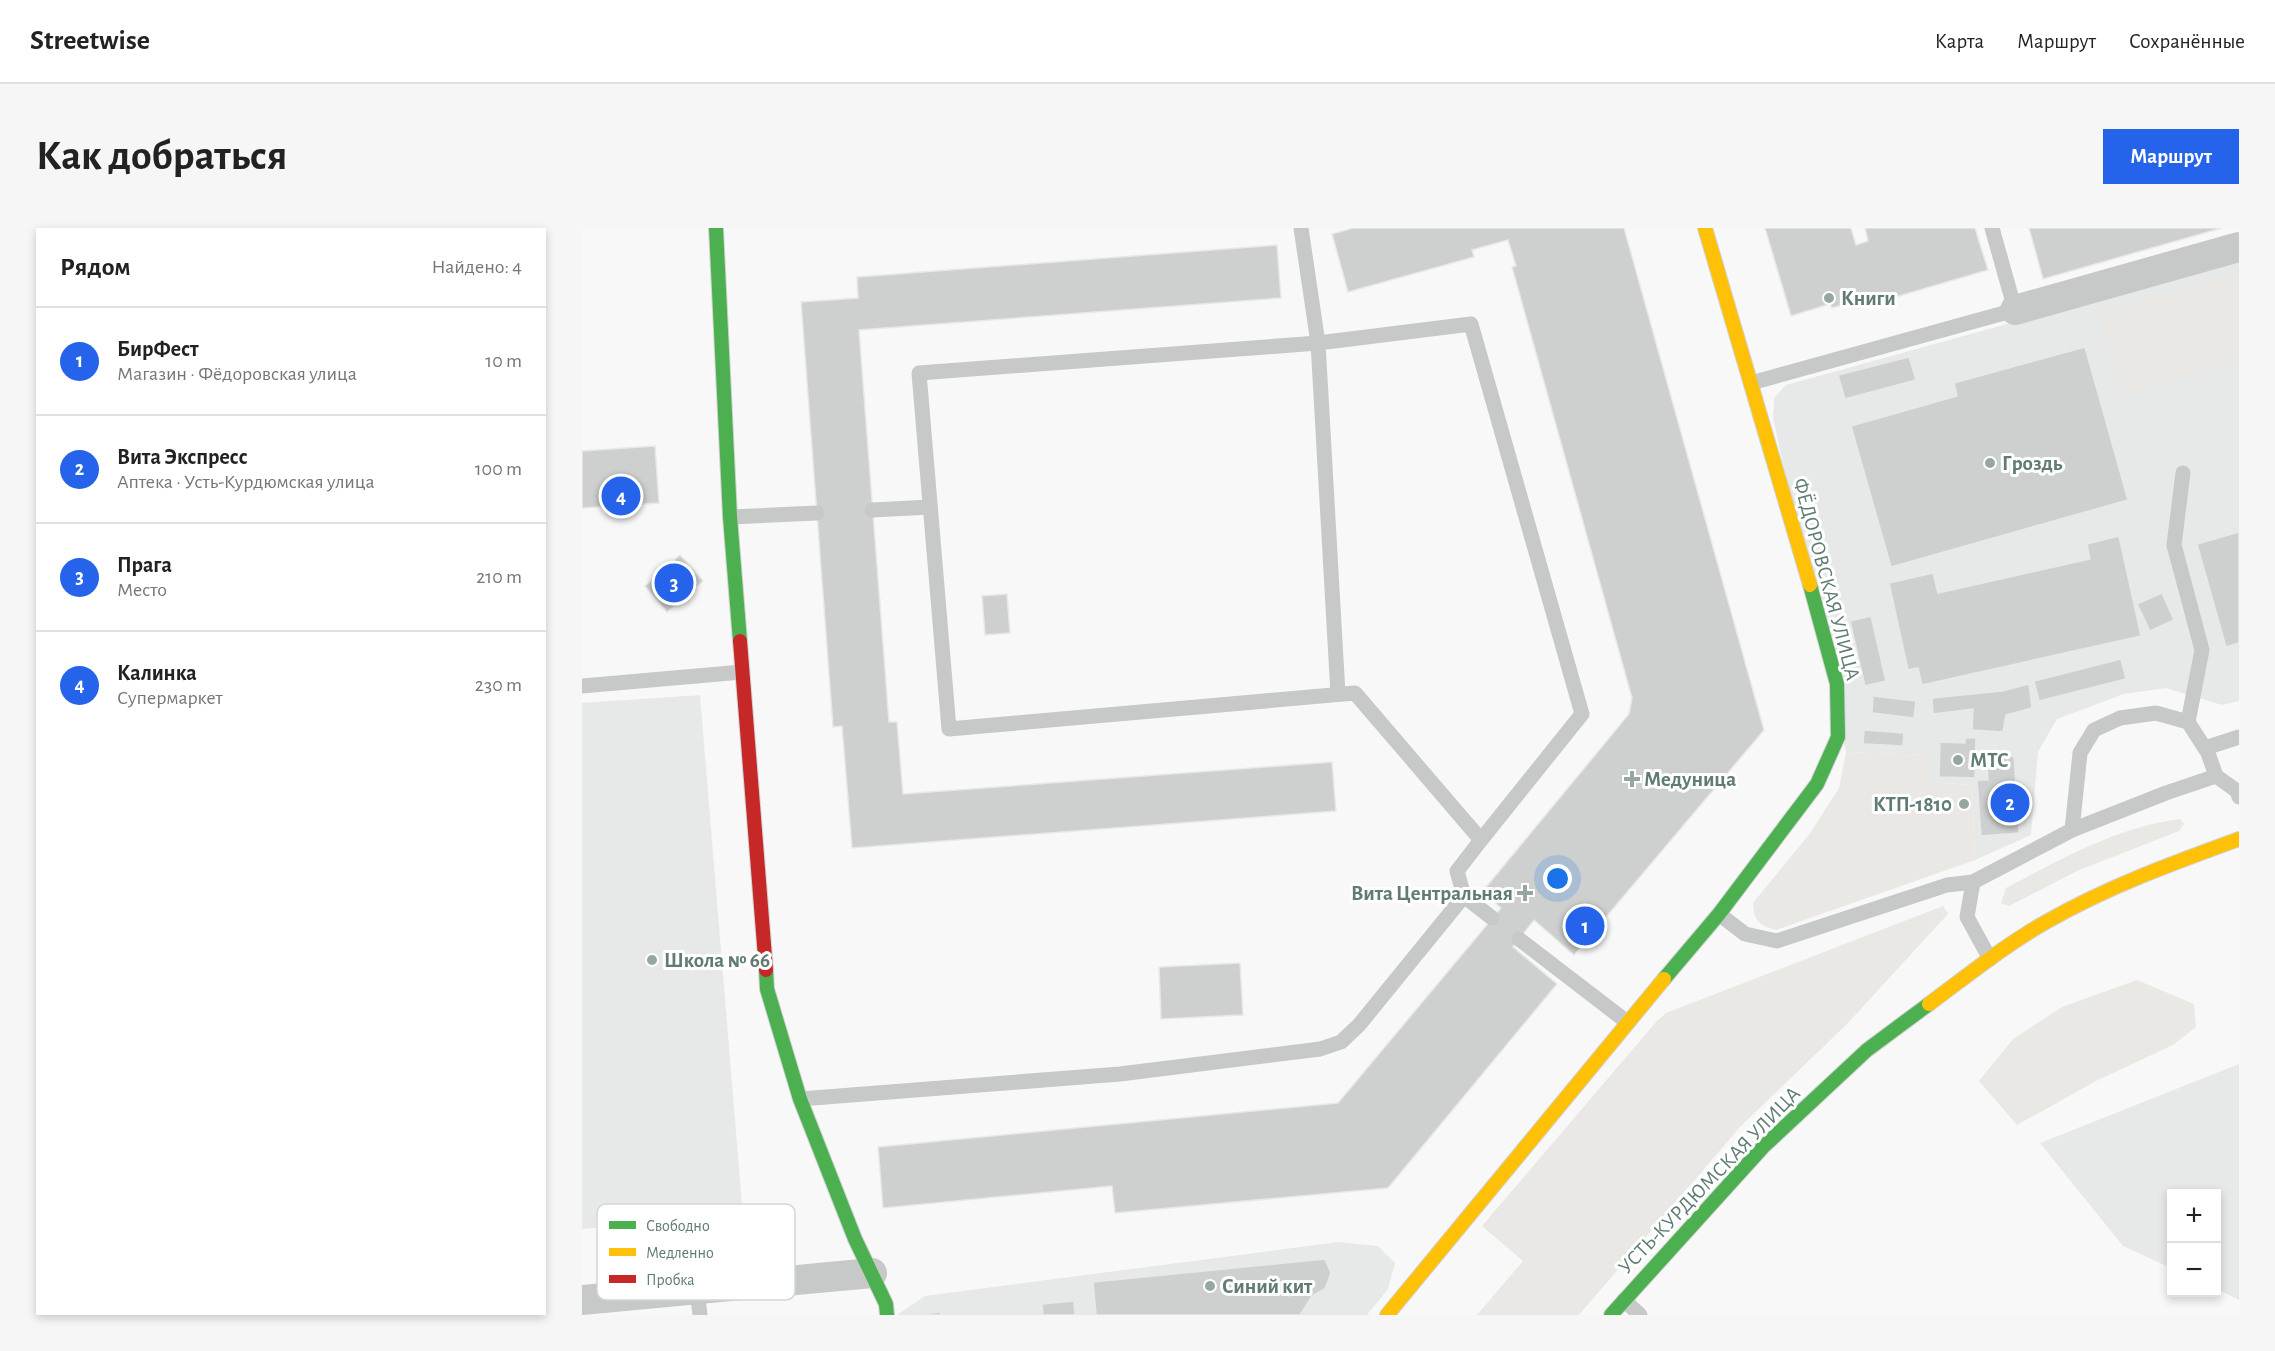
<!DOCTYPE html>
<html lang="ru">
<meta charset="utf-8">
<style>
body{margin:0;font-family:"Alegreya Sans",sans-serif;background:#f6f6f6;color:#222}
.controls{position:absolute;right:18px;bottom:18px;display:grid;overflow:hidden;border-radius:0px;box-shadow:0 3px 9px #0003}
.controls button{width:54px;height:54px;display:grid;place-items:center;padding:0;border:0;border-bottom:2px solid #e0e0e0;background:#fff;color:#222;font:30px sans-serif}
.you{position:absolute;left:976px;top:651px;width:21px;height:21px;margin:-15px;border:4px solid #fff;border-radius:50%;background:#1a73e8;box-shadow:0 0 0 9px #1a73e833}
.badge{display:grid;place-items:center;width:39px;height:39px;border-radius:50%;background:#2563eb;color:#fff;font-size:20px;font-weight:700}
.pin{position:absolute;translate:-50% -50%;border:3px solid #fff;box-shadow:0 2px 6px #0006}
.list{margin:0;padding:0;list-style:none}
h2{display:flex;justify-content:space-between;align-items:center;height:78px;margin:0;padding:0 24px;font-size:26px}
h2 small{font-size:20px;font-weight:400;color:#767676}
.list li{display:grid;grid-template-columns:39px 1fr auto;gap:18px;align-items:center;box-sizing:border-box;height:108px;padding:0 24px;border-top:2px solid #e0e0e0}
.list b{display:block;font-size:22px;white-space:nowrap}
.list p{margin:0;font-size:20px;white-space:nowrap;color:#767676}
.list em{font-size:20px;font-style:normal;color:#767676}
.map{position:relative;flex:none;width:1657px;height:1087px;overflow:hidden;border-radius:0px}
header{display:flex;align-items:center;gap:36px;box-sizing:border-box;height:84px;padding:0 30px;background:#fff;border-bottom:2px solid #e0e0e0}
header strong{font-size:28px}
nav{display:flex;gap:33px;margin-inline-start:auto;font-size:21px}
.intro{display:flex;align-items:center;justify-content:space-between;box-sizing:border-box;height:144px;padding:0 36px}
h1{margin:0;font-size:42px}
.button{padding:15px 27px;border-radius:0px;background:#2563eb;color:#fff;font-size:21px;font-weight:700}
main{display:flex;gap:36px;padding:0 36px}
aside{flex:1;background:#fff;border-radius:0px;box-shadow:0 3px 9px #0003}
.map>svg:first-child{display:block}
</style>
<header>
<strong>Streetwise</strong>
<nav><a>Карта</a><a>Маршрут</a><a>Сохранённые</a></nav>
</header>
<div class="intro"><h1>Как добраться</h1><a class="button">Маршрут</a></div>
<main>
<aside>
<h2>Рядом<small>Найдено: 4</small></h2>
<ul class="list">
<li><span class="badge">1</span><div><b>БирФест</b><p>Магазин · Фёдоровская улица</p></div><em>10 m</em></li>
<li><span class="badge">2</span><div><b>Вита Экспресс</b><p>Аптека · Усть-Курдюмская улица</p></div><em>100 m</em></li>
<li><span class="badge">3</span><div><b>Прага</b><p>Место</p></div><em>210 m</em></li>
<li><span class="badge">4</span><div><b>Калинка</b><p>Супермаркет</p></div><em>230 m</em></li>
</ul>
</aside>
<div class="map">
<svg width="1657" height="1087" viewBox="0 0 1657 1087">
<rect width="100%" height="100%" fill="#f9f8f8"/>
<!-- built -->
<g fill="#e7e9e8">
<path d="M1657 32V473L1640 477 1584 460 1542 466 1475 491 1456 524 1449 607 1393 632 1390 557 1346 554V527L1264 524 1191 190 1192 170 1204 157Z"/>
<path d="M118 467 161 988 0 1001V475Z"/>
<path d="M1657 836V1072L1635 1061 1634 966H1590L1589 1040 1541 1018 1458 915Z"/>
<path d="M756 1014 796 1018 813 1035 806 1061 785 1087H315L343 1068Z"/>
</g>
<!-- green -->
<g fill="#eae8e4">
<path d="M1657 46V134L1540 167 1518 85Z"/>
<path d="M1264 524 1346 527V554L1390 557 1393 632 1194 702C1177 697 1172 693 1171 675L1229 604 1257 560Z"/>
<path d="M1598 591 1602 596 1597 603 1495 643 1427 678 1419 675 1424 660C1479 631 1535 599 1598 591Z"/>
<path d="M1361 678 1366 686 1265 796 1159 898 997 1087H895L941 1033 900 998 1074 794 1084 785Z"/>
<path d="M1555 752 1612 776 1614 799 1591 817 1516 852 1435 897 1397 853 1431 811 1480 779Z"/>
</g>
<!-- building -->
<g fill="#ced0cf" stroke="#e8e8e8" stroke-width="1.5">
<path d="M771 0H1042L1182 502 992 727 952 692 931 719 975 756 806 960 533 985 530 958 301 980 296 919 756 875 919 680 900 664 1047 486 1050 470 930 39 934 38 926 12 890 22 892 29 766 64 750 6Z"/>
<path d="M1183 0H1269L1274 17 1286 13 1283 0H1393L1406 42 1276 80 1274 73 1250 80 1248 76 1209 88Z"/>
<path d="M1447 0H1640L1461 51Z"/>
<path d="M695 17 699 70 277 102 307 494H315L321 566 750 534 754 583 270 620 260 498 251 499 219 74 276 70 275 49Z"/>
<path d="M1503 119 1546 272 1309 339 1269 198 1375 168 1372 155Z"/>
<path d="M1327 129 1334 152 1263 171 1256 147Z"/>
<path d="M73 218 77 275 0 280V223Z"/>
<path d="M1657 304V415L1644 419 1615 316Z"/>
<path d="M1537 308 1559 408 1340 457 1336 440 1326 442 1307 355 1351 345 1356 365 1508 331 1505 316Z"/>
<path d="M98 327 121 353 85 384 63 358Z"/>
<path d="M1580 365 1592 392 1568 403 1555 376Z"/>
<path d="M425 366 428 405 403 407 400 368Z"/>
<path d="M1289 388 1304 453 1283 458 1268 393Z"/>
<path d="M1539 431 1544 451 1457 473 1452 453Z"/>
<path d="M1447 456 1450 480 1424 487 1421 504 1390 502 1391 481 1351 486 1350 470 1420 463Z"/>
<path d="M1291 468 1334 473 1332 490 1290 485Z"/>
<path d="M1282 502 1322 505 1321 518 1281 516Z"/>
<path d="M1383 510H1394L1393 550 1357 549 1358 514 1383 515Z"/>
<path d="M1432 528 1437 605 1399 608 1395 552H1406L1405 530Z"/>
<path d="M1377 571H1387V580L1378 581Z"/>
<path d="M658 735 661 787 579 791 577 739Z"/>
<path d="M743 1031 749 1045 743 1061 730 1068 718 1087H514L511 1054Z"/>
<path d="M492 1073 493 1087H461L460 1076Z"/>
<path d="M358 1084 359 1087H331Z"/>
</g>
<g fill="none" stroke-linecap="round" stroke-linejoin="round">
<!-- fast casing -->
<g stroke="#d1d3d3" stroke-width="16">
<g id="fast">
<path d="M134 0 148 289 158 413"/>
<path d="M184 742 185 761 218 871 273 1011 304 1076 305 1087"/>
<path d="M1082 751 1137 686 1235 556 1256 509 1255 456 1228 357"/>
<path d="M1029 1087 1181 919 1285 822 1347 776"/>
</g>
</g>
<!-- slow casing -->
<g stroke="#d1d3d3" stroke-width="16">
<g id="slow">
<path d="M1123 0 1228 357"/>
<path d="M1347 776C1385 748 1423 717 1464 694 1525 659 1591 635 1657 611"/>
<path d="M805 1087 1082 751"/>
</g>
</g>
<!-- jam casing -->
<g stroke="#d1d3d3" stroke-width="16">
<path id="jam" d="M158 413 184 742"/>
</g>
<!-- lane -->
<g stroke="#c6c9c8" stroke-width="15">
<path d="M719 0 736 115 756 466"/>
<path d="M889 96 1000 486 899 612 773 465 367 501 337 145 736 115Z"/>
<path d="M1169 155 1433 82 1410 0"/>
<path d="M1601 245 1592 317 1620 422 1606 494"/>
<path d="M290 282 348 279"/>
<path d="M148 289 235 285"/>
<path d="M0 458 160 444"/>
<path d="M1623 520 1657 509"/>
<path d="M1490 602 1498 525 1512 502 1538 490 1574 485 1606 494 1626 525 1634 548 1655 563 1657 569"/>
<path d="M1391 654 1385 689 1408 731"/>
<path d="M882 668 910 690"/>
<path d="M1137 686 1163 706 1195 713 1365 657 1391 654 1490 602 1584 565 1634 548"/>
<path d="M937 711 1045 794"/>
<path d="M218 871 538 846 738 821 759 814 777 797 882 668 875 643 899 612"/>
<path d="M115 1061 118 1087"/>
<path d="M1042 1072 1058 1087"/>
</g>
<!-- street -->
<g stroke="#c6c9c8" stroke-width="30">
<path d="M1433 82 1657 19"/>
<path d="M0 1072 290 1045"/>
</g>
<!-- fast -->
<use href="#fast" stroke="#4caf50" stroke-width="14"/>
<!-- slow -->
<use href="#slow" stroke="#ffc107" stroke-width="14"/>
<!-- jam -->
<use href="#jam" stroke="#c62828" stroke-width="14"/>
</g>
<!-- markers -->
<g fill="#96a7a2" stroke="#fff" stroke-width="2">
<circle cx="1247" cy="70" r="6"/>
<circle cx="1408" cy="235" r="6"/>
<circle cx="1376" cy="532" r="6"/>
<path d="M1047 542h6v6h6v6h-6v6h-6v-6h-6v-6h6z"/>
<circle cx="1382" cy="576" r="6"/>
<path d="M940 656h6v6h6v6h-6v6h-6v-6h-6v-6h6z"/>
<circle cx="70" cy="732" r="6"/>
<circle cx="628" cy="1058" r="6"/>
</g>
<g text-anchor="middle" stroke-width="6" stroke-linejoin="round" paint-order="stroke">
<!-- poi labels -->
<g font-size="21" font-weight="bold" fill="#607c74" stroke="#fff" text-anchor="start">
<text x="1259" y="77">Книги</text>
<text x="1420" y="242">Гроздь</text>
<text x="1388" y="539">МТС</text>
<text x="1062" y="558">Медуница</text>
<text x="1370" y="583" text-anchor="end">КТП-1810</text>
<text x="931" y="672" text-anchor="end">Вита Центральная</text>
<text x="82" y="739">Школа № 66</text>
<text x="640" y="1065">Синий кит</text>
</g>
<!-- street labels -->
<g font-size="21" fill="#607c74" stroke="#fff">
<text transform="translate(1245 351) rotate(75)" y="7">ФЁДОРОВСКАЯ УЛИЦА</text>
<text transform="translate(1127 952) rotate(-46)" y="7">УСТЬ-КУРДЮМСКАЯ УЛИЦА</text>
</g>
</g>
<!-- legend -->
<rect x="15" y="976" width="198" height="96" rx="9" fill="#fff" stroke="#cfd8d5" stroke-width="1.5"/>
<rect x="27" y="993" width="27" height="8" fill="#4caf50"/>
<rect x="27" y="1020" width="27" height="8" fill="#ffc107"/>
<rect x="27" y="1047" width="27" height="8" fill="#c62828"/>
<g font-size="16" fill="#607c74">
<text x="64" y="1003">Свободно</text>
<text x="64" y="1030">Медленно</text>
<text x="64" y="1057">Пробка</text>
</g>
</svg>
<div class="controls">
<button>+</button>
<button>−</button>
</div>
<div class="you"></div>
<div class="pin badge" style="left:1003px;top:698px">1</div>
<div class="pin badge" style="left:1428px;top:575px">2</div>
<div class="pin badge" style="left:92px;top:355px">3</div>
<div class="pin badge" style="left:39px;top:268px">4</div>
</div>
</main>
